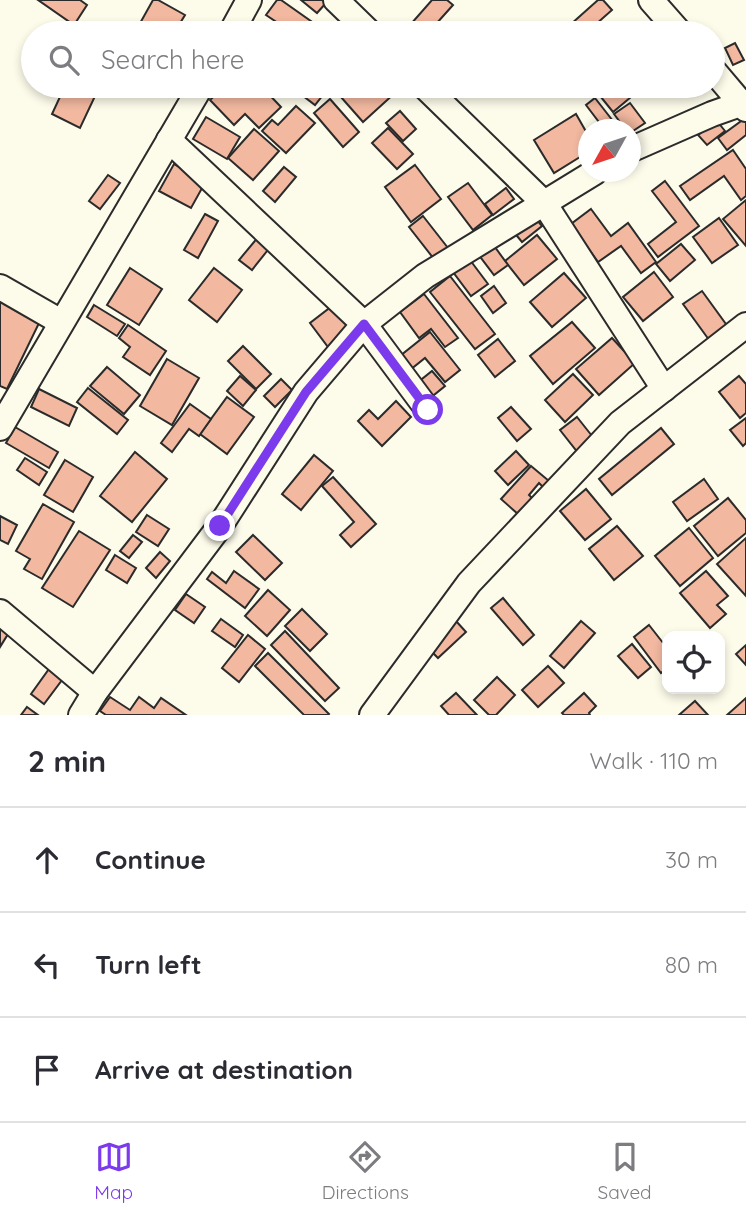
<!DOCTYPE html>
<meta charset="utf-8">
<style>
body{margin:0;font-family:Quicksand,sans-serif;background:#f7f7f7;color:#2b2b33}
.controls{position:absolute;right:21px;bottom:21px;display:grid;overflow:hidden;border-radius:14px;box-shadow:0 4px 10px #0003}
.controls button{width:63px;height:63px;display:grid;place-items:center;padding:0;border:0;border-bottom:2px solid #e1e1e2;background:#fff;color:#2b2b33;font:35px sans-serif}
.compass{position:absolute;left:578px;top:119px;width:63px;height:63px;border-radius:50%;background:#fff;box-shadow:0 4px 10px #0003;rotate:230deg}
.stop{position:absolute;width:21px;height:21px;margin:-16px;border:5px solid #7c3aed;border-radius:50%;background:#fff}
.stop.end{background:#7c3aed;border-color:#fff;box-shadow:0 2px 7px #0008}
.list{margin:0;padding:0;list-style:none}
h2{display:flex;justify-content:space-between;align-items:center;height:91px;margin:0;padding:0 28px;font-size:30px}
h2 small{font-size:23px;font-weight:400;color:#7c7c81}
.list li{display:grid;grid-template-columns:46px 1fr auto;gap:21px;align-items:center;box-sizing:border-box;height:105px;padding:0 28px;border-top:2px solid #e1e1e2}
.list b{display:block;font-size:26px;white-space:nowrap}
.list em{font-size:23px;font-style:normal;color:#7c7c81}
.icon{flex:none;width:38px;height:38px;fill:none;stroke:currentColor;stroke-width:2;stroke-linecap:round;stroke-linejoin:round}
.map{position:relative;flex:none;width:746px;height:715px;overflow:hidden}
.search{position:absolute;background:#fff;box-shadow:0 4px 10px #0003;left:21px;right:21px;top:21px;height:77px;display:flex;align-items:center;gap:18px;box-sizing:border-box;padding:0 24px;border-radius:38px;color:#7c7c81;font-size:26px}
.sheet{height:406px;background:#fff}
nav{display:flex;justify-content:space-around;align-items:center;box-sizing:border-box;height:98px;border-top:2px solid #e1e1e2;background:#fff;font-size:19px;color:#7c7c81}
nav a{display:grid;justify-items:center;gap:4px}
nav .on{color:#7c3aed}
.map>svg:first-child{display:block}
</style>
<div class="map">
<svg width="746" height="715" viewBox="0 0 746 715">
<rect width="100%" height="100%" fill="#fdfbea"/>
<!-- building -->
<g fill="#f2b8a0" stroke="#2b2b2b" stroke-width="2">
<path d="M38 0H80L87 5 74 25Z"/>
<path d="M153 0H158L185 15 174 33H154L139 25Z"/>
<path d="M277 0H281L315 24 308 33H293L266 15Z"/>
<path d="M301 0H323L326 3 317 13Z"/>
<path d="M432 0H447L453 5 428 33H403Z"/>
<path d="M598 0H603L612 10 586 33H561Z"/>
<path d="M735 43 744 60 733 65 725 48Z"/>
<path d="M65 86H78L96 94 80 128 52 114Z"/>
<path d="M225 86H261L281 107 259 128 245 114 234 125 210 100Z"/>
<path d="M290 86H330L315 105Z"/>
<path d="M335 86H390L396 92 363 122 333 88Z"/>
<path d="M592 86H642L643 87 613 112Z"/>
<path d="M595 98 620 130H605L586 105Z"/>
<path d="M330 99 359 132 343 147 314 113Z"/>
<path d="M630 103 645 123 630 133V130H626L614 114Z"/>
<path d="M296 106 315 123 286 153 262 131 272 120 278 125Z"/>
<path d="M400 111 416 129 403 141 386 123Z"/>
<path d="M576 114 588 135V152L554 173 534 140Z"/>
<path d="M206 117 240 137 227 159 193 139Z"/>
<path d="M744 119 746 122V135L727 150 718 138Z"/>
<path d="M717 121 725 131 707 145 698 135Z"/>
<path d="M388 128 413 154 397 169 372 143Z"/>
<path d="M254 129 279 151 253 180 228 158Z"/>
<path d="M733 150 746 169V196L741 200 724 176 690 200 680 186Z"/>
<path d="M174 164 206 181 191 208 159 191Z"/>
<path d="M415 165 441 199 411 222 385 187Z"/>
<path d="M284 167 296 177 275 202 263 191Z"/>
<path d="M108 175 120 183 100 209 89 201Z"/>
<path d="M665 181 699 226 658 257 648 244 676 222 652 191Z"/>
<path d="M468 183 492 215 473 230 448 197Z"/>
<path d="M506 188 514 199 493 215 485 204Z"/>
<path d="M746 200V246L723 219Z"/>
<path d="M591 209 611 236 628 223 656 262 641 273 621 246 598 262 571 224Z"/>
<path d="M205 214 218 221 198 258 184 250Z"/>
<path d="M532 214 542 226 522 242 512 230Z"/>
<path d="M423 216 448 248 434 259 409 227Z"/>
<path d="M719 218 738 245 712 263 693 237Z"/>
<path d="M537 235 557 259 524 285 505 261Z"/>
<path d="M259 236 271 246 252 270 239 260Z"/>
<path d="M492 243 508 265 494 275 478 254Z"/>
<path d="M681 244 695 260 670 281 656 264Z"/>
<path d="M470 260 488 284 471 296 453 272Z"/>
<path d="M130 268 162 289 139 325 107 305Z"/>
<path d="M214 268 242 290 217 322 189 300Z"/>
<path d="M654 272 673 297 643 321 623 297Z"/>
<path d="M564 273 586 298 552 327 530 302Z"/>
<path d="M450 276 495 334 475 349 430 292Z"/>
<path d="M494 286 506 303 493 313 481 296Z"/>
<path d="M702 291 731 331 712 344 683 304Z"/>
<path d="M424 294 458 338 445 347 431 329 419 338 400 312Z"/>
<path d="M0 301 41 319 7 389 0 386Z"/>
<path d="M336 303 354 326 328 347 310 323Z"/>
<path d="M94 305 125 324 117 336 87 317Z"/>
<path d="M572 322 595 348 553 384 530 356Z"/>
<path d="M128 325 166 351 150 375 123 357 130 347 119 338Z"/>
<path d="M430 332 460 370 445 382 425 358 405 374 395 360Z"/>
<path d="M612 338 635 363 599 395 576 369Z"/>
<path d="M498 339 515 361 495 377 478 355Z"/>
<path d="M243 346 271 374 256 389 228 361Z"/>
<path d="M167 359 199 378 172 425 140 406Z"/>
<path d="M107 367 140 395 124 414 90 386Z"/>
<path d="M432 371 445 386 424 403 412 387Z"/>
<path d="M573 374 593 395 565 422 545 400Z"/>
<path d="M240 376 256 390 243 406 227 391Z"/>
<path d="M739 376 746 384V413L740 418 719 392Z"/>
<path d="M281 379 292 390 275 407 264 396Z"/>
<path d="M88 388 128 420 117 434 77 402Z"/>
<path d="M39 389 77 408 69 426 31 407Z"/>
<path d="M227 397 254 417 227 454 200 434Z"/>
<path d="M396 401 411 417 382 446 358 421 369 410 378 419Z"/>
<path d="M190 404 211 419 199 436 189 429 172 452 161 443Z"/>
<path d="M511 407 531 429 517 441 498 418Z"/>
<path d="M577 417 596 441 579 454 560 430Z"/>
<path d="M746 418V443L743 446 730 430Z"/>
<path d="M15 427 58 452 49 468 6 443Z"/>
<path d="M661 428 674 444 612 495 599 479Z"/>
<path d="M516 451 529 465 508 485 495 471Z"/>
<path d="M135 452 167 479 132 522 100 496Z"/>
<path d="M314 455 333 471 301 510 282 494Z"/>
<path d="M25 458 47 472 39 485 17 470Z"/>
<path d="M65 460 93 477 73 512 44 495Z"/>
<path d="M531 466 549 481 543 487 539 483 529 495 533 499 519 515 501 499Z"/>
<path d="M333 477 376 524 351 547 340 535 354 522 322 486Z"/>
<path d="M704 479 718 499 687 521 673 502Z"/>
<path d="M586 489 611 519 585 540 560 511Z"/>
<path d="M728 498 746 520V533L718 556 694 526Z"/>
<path d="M43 504 74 522 42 579 24 569 30 559 16 551Z"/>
<path d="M147 515 169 529 158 546 136 532Z"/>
<path d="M0 516 17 525 8 544 0 540Z"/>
<path d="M617 526 643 556 614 580 589 549Z"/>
<path d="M689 528 713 558 680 586 655 556Z"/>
<path d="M79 531 110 550 73 607 42 588Z"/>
<path d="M133 535 142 542 129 558 120 551Z"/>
<path d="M253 535 282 563 265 580 236 552Z"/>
<path d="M746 538V596L717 564Z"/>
<path d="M160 552 170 561 156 578 146 568Z"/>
<path d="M115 555 136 568 127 583 106 570Z"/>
<path d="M234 571 259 589 245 608 207 579 212 572 226 583Z"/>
<path d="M706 571 728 596 717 605 726 614 710 628 680 593Z"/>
<path d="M268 590 290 610 267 636 245 616Z"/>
<path d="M186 594 205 607 194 623 175 610Z"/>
<path d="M503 598 534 635 523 645 491 608Z"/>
<path d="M302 609 327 634 310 651 285 626Z"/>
<path d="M0 618 13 626 0 647Z"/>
<path d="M221 619 243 635 235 647 212 631Z"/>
<path d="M456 621 466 632 438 658 428 648Z"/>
<path d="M581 621 595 633 564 668 550 656Z"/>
<path d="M649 625 667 648V668L661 673 634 637Z"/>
<path d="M285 631 339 688 325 701 271 645Z"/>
<path d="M248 635 265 649 239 682 222 668Z"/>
<path d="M632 644 651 667 638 678 618 656Z"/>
<path d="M746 645V665L736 654Z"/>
<path d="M268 653 329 714 328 715H304L255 666Z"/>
<path d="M54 662 68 672 44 704 31 694Z"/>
<path d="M548 666 564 683 538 707 522 690Z"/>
<path d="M497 677 515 695 496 715H489L474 700Z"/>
<path d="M456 693 477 715H449L441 706Z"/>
<path d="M584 693 596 706 589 713 590 715H564L562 713Z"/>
<path d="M110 697 130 710 139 697 154 708 161 698 186 715H106L100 711Z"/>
<path d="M746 698V715H727Z"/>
<path d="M695 701 708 715H679Z"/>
<path d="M27 707 38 715H21Z"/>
</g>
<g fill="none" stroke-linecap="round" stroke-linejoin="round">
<!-- minor casing -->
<g stroke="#2b2b2b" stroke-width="28">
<g id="minor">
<path d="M336 0 370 33"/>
<path d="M651 0 680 33"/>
<path d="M231 33 249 0"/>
<path d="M713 70 746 109"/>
<path d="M424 86 544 203 664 389"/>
<path d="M169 140 364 324 428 410"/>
<path d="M630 150 712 114 746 102"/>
<path d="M0 287 61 322"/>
<path d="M0 428 201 86"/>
<path d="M0 612 95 692"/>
<path d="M81 715 95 692 220 526 306 392 364 324 425 276 595 172"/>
<path d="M372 715 469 583 620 423 746 325"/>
</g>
</g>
<!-- minor -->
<use href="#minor" stroke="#fdfbea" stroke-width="24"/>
</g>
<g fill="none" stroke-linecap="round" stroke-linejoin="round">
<!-- route -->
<path stroke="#7c3aed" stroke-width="9" d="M220 526 306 392 364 324 428 410"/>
</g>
</svg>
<div class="controls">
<button><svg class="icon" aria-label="locate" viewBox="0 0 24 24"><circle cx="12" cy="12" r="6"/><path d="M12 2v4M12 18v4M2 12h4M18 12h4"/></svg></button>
</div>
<svg class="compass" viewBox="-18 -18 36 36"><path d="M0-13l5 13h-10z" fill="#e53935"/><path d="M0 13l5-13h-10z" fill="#7c7c81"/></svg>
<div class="stop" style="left:428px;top:410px"></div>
<div class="stop end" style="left:220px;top:526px"></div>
<div class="search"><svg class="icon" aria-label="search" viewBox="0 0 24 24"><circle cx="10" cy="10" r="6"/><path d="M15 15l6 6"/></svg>Search here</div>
</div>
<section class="sheet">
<h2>2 min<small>Walk · 110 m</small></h2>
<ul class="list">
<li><svg class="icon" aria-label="ahead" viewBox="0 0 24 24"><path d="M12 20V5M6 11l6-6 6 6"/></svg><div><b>Continue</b></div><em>30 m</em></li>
<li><svg class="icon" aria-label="left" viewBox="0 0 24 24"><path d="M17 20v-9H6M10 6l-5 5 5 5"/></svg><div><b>Turn left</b></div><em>80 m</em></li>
<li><svg class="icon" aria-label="arrive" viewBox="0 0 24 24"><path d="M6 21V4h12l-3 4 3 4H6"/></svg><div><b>Arrive at destination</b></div></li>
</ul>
</section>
<nav>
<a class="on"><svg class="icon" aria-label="map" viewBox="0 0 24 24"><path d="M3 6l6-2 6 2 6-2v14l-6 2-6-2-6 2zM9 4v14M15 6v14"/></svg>Map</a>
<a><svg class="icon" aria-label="directions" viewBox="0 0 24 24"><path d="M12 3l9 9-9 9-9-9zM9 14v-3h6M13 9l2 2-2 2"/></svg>Directions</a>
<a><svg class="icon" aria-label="saved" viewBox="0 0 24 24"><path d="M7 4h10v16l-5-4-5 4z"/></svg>Saved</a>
</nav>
